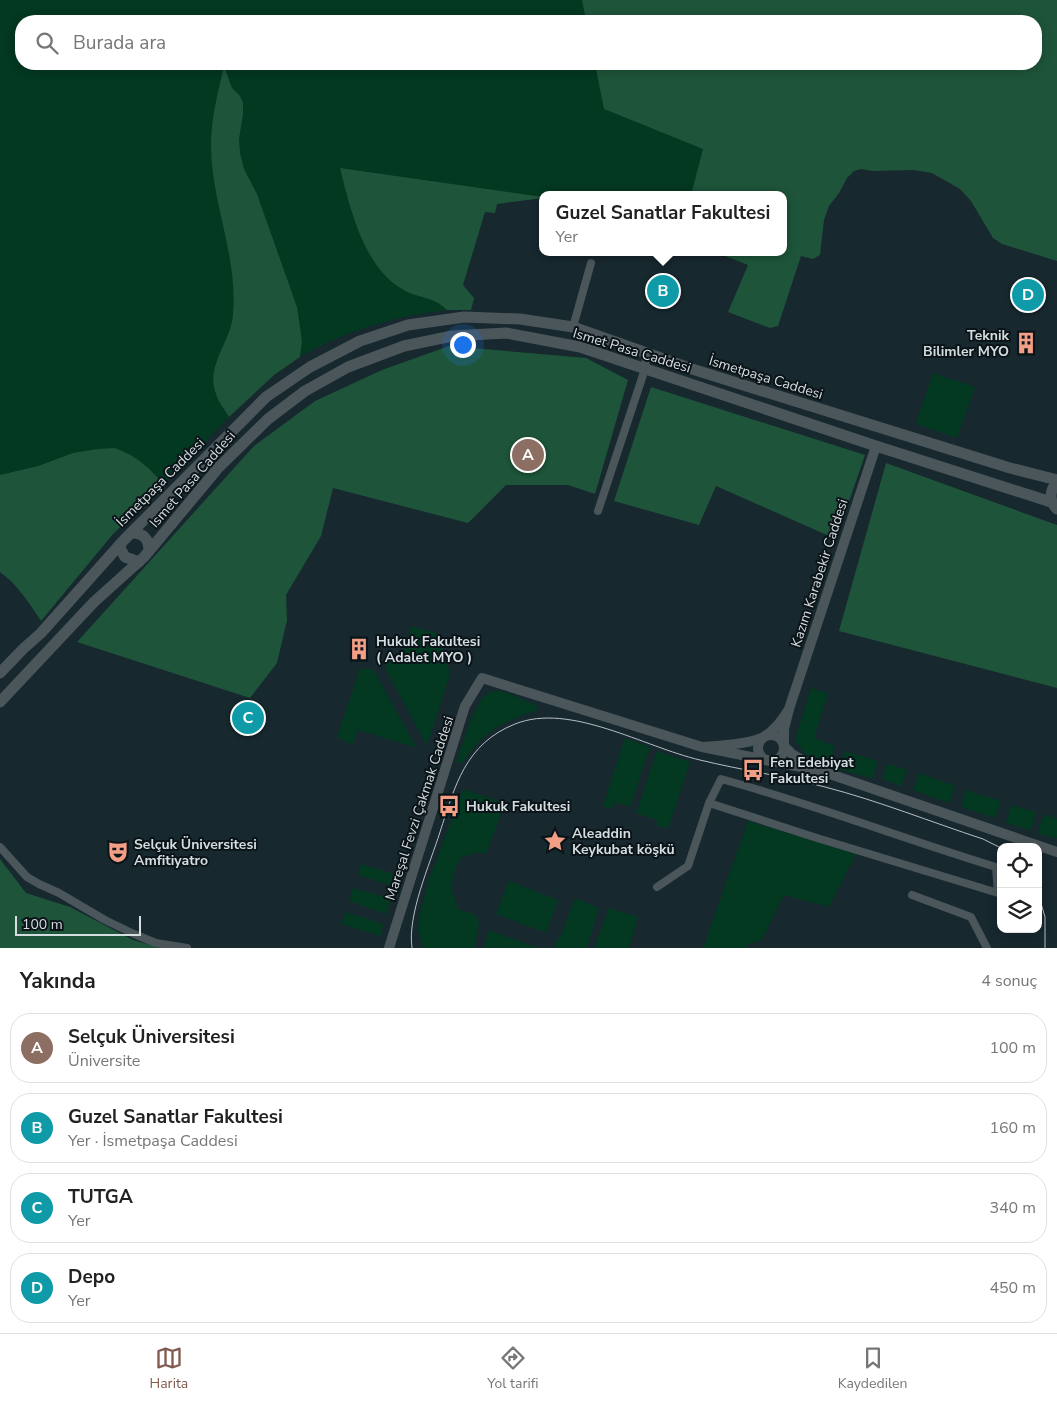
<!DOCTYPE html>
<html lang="tr">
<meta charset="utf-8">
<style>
body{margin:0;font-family:"Nunito Sans",sans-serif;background:#f2f2f2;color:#222}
.controls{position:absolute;right:15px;bottom:15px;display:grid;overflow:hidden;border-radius:10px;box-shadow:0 2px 12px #0003}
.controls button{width:45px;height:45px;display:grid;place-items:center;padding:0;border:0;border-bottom:1px solid #e0e0e0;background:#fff;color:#222;font:25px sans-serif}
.scale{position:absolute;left:15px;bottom:12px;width:126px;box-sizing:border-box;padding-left:5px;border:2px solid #d6dde0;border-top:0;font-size:14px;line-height:18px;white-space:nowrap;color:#d6dde0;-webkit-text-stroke:4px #0b1418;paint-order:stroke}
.you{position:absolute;left:462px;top:344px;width:18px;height:18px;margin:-12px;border:4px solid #fff;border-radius:50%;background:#1a73e8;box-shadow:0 0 0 8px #1a73e833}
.badge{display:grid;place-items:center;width:32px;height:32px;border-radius:50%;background:#805a4f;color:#fff;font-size:16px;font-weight:700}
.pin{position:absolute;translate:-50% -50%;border:2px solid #fff;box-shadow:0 1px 5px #0006}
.popup{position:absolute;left:539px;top:191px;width:248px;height:65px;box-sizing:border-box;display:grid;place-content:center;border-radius:10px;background:#fff;filter:drop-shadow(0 1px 4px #0005);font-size:16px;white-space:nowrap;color:#767676}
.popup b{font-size:19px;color:#222}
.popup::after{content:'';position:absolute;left:50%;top:100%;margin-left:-10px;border:10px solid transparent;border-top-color:#fff}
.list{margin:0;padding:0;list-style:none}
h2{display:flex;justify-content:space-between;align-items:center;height:65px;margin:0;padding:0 20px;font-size:21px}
h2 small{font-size:16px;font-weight:400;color:#767676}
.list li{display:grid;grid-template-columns:32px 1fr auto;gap:15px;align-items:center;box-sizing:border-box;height:70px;margin:0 10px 10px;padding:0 10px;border:1px solid #e0e0e0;border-radius:20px}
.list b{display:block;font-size:19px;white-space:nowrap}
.list p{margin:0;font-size:16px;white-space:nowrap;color:#767676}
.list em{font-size:16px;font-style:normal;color:#767676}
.icon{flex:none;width:28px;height:28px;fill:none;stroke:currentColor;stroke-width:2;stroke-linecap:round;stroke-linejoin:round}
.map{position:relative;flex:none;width:1057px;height:948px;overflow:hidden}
.search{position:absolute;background:#fff;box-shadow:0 2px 12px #0003;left:15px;right:15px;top:15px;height:55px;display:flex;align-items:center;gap:12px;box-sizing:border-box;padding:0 18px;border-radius:20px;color:#767676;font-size:19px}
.sheet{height:385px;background:#fff}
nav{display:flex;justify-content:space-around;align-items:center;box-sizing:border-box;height:70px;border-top:1px solid #e0e0e0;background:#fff;font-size:14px;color:#767676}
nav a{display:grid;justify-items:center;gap:2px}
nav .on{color:#805a4f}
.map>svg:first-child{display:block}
</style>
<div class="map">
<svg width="1057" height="948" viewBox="0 0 1057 948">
<rect width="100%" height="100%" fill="#141d22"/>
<!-- built -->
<path fill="#17282f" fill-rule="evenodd" d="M0 0H1057V948H0ZM21 21H1036V64H21ZM543 195H783V252H543ZM1001 847H1038V929H1001Z"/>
<!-- green -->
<g fill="#033821">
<path d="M0 0H582L586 21H21V64H595L604 109 703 149 691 195H543V197L341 168C353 208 363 266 402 289 418 299 433 295 447 310 395 316 345 331 300 357L302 341 297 307 257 194 244 169 240 153 239 139 243 114 240 96 232 88 224 67 211 145 220 208 231 262 234 291 233 317 227 340 216 362V395L229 417 164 485 151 470 73 453 38 466 0 475Z"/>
<path d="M933 373 975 387 957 438 916 424Z"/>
<path d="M411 626 440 634 450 674 427 746 385 668 388 655 396 660 401 659Z"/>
<path d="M360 669H373L417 748 358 730 352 745 337 737Z"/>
<path d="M811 688 828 693 814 738 835 746 830 764 806 755 795 740Z"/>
<path d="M492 691 505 692 538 706 536 711C499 723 485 731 462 763L456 762 472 717 482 698Z"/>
<path d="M625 738 650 747 630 807 615 802 612 809 603 806Z"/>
<path d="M657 751 690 762 668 829 656 825 657 820 636 813Z"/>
<path d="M845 751 878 761 872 779 839 769Z"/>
<path d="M887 764 907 770 901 786 882 779Z"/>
<path d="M919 773 955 786 949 803 913 790Z"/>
<path d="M463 789 505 803 486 854 476 852 461 858 456 867 451 887 458 909C463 912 468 912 473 914 485 920 474 939 475 948H423L418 931 419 917 429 879Z"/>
<path d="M966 790 1001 801 995 818 961 807Z"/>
<path d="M1011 805 1036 812 1031 830 1006 823Z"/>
<path d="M1044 814 1057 819V839L1038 833Z"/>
<path d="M748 821 856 854 829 907 784 895 762 940 748 944 746 948H703Z"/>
<path d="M361 864 399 876 396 887 358 875Z"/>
<path d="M509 881 558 900 546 933 496 914Z"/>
<path d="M353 888 391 899 386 914 349 901Z"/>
<path d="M575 898 599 908 587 948H554L557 938 560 939Z"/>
<path d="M609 908 638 917 629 948H594Z"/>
<path d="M346 912 383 924 381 936 341 924Z"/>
<path d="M489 930 538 948H484Z"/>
</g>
<!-- forest -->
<g fill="#1e553a">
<path d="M582 0H1057V261L1002 244 993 238 971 201 960 189 932 173 914 170 872 171 861 169 854 171 847 178 839 193 829 206 824 220 820 255 813 259 801 256 778 326 770 328 728 312 748 265 715 252H783V195H691L703 149 604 109 595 64H1036V21H586Z"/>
<path d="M224 66 232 88 240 96 243 103V114L239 139 240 153 244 169 257 194 297 307 302 341 300 357 274 375 229 417C225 410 218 402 216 394 205 365 231 343 233 314 238 256 211 202 211 145 211 118 218 92 224 66Z"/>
<path d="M340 168 543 197V198L497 204 495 213 485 212 463 285 474 298 471 310H447C432 295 417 299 402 289 363 266 350 208 340 168Z"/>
<path d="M449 346 586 358 628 380 595 494 568 485H506L468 523 333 488 321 536 286 595 287 620 277 663 250 698 77 642 254 446 315 401 382 370Z"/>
<path d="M651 387 865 455 836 539 716 486 699 525 614 501Z"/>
<path d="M115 448C137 456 150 468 164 485L113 534 41 621C29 603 18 585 0 572V475L38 466 73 453 97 449Z"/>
<path d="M886 463 1057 525V688L839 631Z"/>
<path d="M0 859 26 893 70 907 133 940 162 948H0Z"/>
</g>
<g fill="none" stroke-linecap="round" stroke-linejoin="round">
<!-- minor -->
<g stroke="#4b565b" stroke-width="8">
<path d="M573 327 591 263"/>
<path d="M598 511 645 369 646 353"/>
<path d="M0 847 27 877 39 884 59 893 105 920 134 934 156 943 187 948"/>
<path d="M657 887 688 866 709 803 721 779C813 804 904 839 996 867L998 893 817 838 709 803"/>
<path d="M912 895 971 917 987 948"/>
</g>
<!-- tertiary -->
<g stroke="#4b565b" stroke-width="10">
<path d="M789 709C783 719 775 730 765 736 754 744 716 746 702 747L821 771 1057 852"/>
<circle cx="771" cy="748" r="13"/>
<path d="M812 766 792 754 784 746V729L789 709 876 446"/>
<path d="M389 948 465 706 482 678 702 747"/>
</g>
<!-- secondary -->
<g stroke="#4b565b" stroke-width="11">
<path d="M1057 483C1049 491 1049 501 1057 509"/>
<path d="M131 533C143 532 149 539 149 551"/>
<path d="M121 543 120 548 125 557 139 562"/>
<path d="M0 673 23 649 41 633 124 540 266 397 310 367 360 341 408 325 464 317 520 319 573 327 692 369 1010 468 1057 480"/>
<path d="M0 702 94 602 144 557 219 467 268 419 305 391 348 367 404 346 452 336 506 333 580 347 876 446 1051 502"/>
</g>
<!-- tram -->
<g stroke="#b7bfc2" stroke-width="1">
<path d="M1038 893 1045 917V948"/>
<path d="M412 948C407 915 430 864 440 832 455 786 465 744 515 724 570 702 644 747 700 760 741 770 784 776 825 787 879 801 931 822 983 839L1001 848"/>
</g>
</g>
<!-- icons -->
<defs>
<g id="building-bare" transform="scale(1.725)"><path d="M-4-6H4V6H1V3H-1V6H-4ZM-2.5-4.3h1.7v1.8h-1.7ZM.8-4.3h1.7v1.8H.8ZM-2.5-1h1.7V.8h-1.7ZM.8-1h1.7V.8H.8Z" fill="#f39f86" stroke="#0b1418" stroke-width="2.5" paint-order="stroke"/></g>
<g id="bus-bare" transform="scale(1.725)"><path d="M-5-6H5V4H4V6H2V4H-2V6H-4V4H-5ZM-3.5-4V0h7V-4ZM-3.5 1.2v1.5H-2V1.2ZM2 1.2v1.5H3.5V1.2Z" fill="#f39f86" stroke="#0b1418" stroke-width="2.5" paint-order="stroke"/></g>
<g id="sight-bare" transform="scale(1.725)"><path d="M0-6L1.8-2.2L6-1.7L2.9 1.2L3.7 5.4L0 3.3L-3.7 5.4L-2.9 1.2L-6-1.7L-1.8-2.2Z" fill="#f39f86" stroke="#0b1418" stroke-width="2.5" paint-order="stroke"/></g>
<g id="theatre-bare" transform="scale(1.725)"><path d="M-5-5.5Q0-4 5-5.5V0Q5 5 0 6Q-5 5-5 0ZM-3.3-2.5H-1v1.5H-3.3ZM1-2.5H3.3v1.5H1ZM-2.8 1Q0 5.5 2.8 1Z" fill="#f39f86" stroke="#0b1418" stroke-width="2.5" paint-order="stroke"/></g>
</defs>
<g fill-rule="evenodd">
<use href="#building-bare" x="1026" y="343"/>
<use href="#building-bare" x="359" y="649"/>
<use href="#bus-bare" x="753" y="770"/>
<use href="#bus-bare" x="449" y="806"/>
<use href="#sight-bare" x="555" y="841"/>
<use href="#theatre-bare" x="118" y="852"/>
</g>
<g text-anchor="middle" stroke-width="4" stroke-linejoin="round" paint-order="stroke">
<!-- poi labels -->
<g font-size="14" font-weight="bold" fill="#d6dde0" stroke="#0b1418" text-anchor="start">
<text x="1009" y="340" text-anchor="end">Teknik<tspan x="1009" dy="16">Bilimler MYO</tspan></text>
<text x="376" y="646">Hukuk Fakultesi<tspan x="376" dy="16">( Adalet MYO )</tspan></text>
<text x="770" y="767">Fen Edebiyat<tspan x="770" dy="16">Fakultesi</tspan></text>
<text x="466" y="811">Hukuk Fakultesi</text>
<text x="572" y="838">Aleaddin<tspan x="572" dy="16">Keykubat köşkü</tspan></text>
<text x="134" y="849">Selçuk Üniversitesi<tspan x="134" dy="16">Amfitiyatro</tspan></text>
</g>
<!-- street labels -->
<g font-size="14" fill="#d6dde0" stroke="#0b1418">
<text transform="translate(632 350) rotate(17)" y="5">Ismet Pasa Caddesi</text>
<text transform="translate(766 377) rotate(17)" y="5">İsmetpaşa Caddesi</text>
<text transform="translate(192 479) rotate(-49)" y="5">Ismet Pasa Caddesi</text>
<text transform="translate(160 482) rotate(-45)" y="5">İsmetpaşa Caddesi</text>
<text transform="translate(819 573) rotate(-72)" y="5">Kazım Karabekir Caddesi</text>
<text transform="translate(419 808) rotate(-72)" y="5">Mareşal Fevzi Çakmak Caddesi</text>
</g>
</g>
</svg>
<div class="controls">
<button><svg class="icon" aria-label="locate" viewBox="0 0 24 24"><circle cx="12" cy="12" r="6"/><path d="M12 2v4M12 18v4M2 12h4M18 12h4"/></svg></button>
<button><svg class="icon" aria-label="layers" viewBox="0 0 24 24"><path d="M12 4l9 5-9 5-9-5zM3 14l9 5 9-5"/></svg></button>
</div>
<div class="scale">100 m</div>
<div class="you"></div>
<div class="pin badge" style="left:528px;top:455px;background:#8d6e63">A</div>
<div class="pin badge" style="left:663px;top:291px;background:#0f9aa8">B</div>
<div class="popup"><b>Guzel Sanatlar Fakultesi</b>Yer</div>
<div class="pin badge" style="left:248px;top:718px;background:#0f9aa8">C</div>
<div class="pin badge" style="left:1028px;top:295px;background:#0f9aa8">D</div>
<div class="search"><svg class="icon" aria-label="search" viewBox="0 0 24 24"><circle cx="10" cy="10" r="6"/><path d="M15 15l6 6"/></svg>Burada ara</div>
</div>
<section class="sheet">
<h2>Yakında<small>4 sonuç</small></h2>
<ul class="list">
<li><span class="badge" style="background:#8d6e63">A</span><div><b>Selçuk Üniversitesi</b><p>Üniversite</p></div><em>100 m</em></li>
<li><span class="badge" style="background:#0f9aa8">B</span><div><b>Guzel Sanatlar Fakultesi</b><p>Yer · İsmetpaşa Caddesi</p></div><em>160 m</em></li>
<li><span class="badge" style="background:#0f9aa8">C</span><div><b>TUTGA</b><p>Yer</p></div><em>340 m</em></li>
<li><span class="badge" style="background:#0f9aa8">D</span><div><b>Depo</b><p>Yer</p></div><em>450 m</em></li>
</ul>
</section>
<nav>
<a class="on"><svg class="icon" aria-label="map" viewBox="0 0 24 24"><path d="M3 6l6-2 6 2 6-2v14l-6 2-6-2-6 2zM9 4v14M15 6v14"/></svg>Harita</a>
<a><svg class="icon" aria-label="directions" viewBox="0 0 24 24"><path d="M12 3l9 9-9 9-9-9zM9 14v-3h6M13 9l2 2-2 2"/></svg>Yol tarifi</a>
<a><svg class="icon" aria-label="saved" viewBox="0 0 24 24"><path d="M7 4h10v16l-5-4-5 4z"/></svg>Kaydedilen</a>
</nav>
